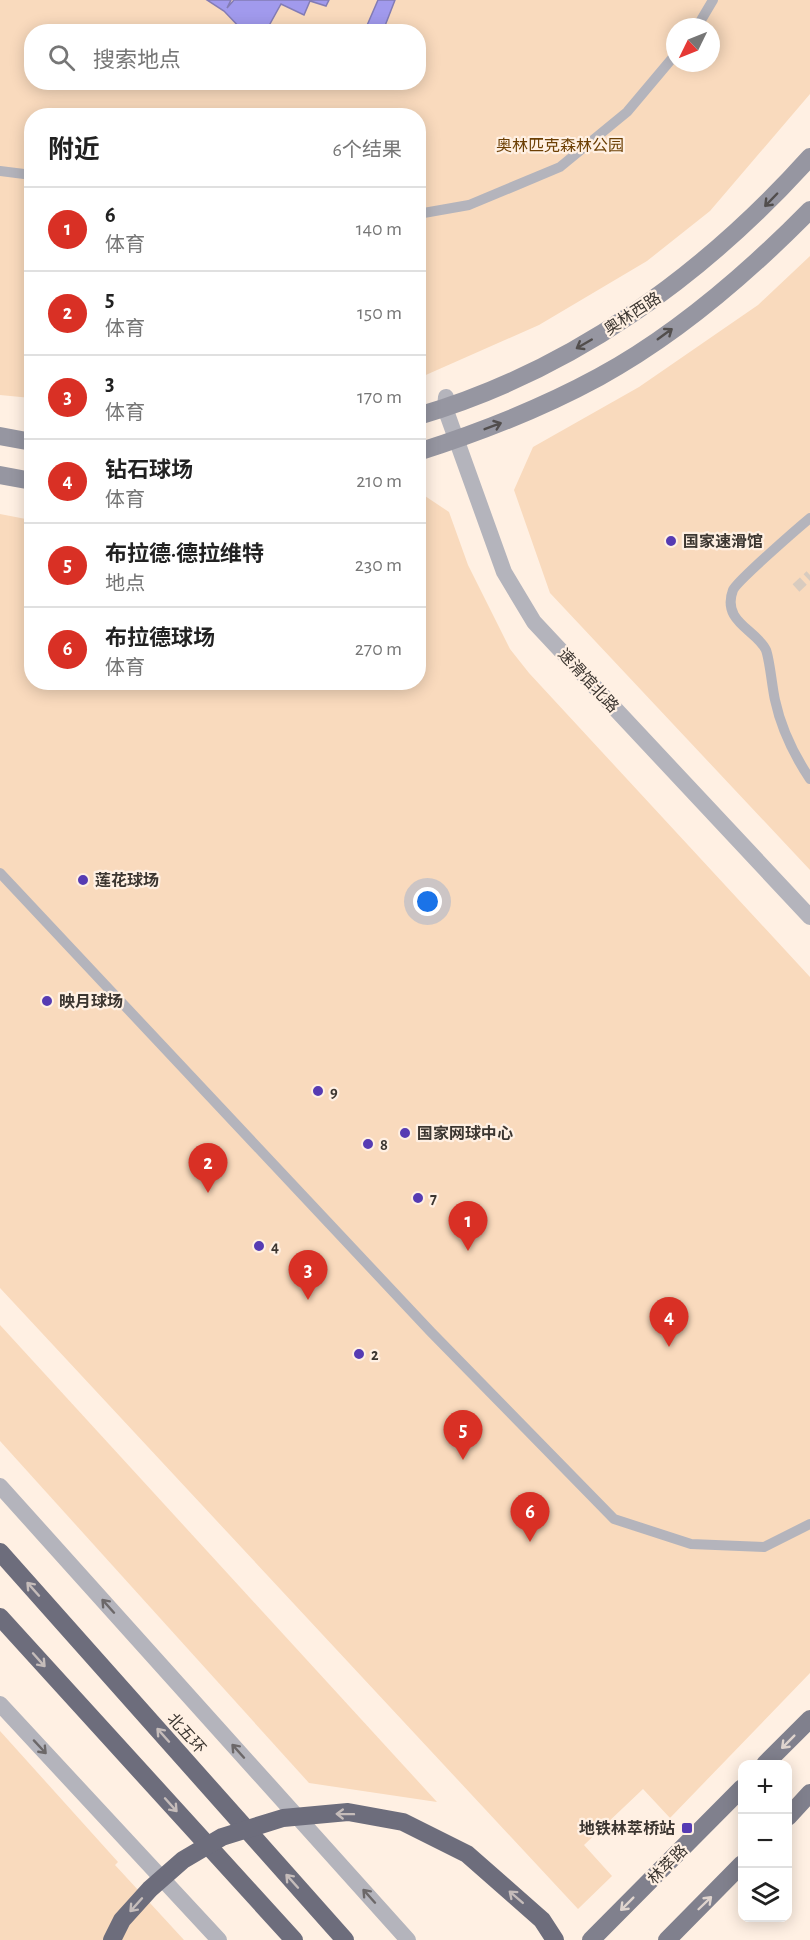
<!DOCTYPE html>
<html lang="zh">
<meta charset="utf-8">
<style>
body{margin:0;font-family:"Alegreya Sans","Noto Sans SC",sans-serif;background:#f6f6f6;color:#222}
.controls{position:absolute;right:18px;bottom:18px;display:grid;overflow:hidden;border-radius:12px;box-shadow:0 3px 15px #0003}
.controls button{width:54px;height:54px;display:grid;place-items:center;padding:0;border:0;border-bottom:2px solid #e0e0e0;background:#fff;color:#222;font:30px sans-serif}
.compass{position:absolute;left:666px;top:18px;width:54px;height:54px;border-radius:50%;background:#fff;box-shadow:0 3px 15px #0003;rotate:227deg}
.you{position:absolute;left:428px;top:902px;width:21px;height:21px;margin:-15px;border:4px solid #fff;border-radius:50%;background:#1a73e8;box-shadow:0 0 0 9px #1a73e833}
.badge{display:grid;place-items:center;width:39px;height:39px;border-radius:50%;background:#d93025;color:#fff;font-size:20px;font-weight:700}
.pin{position:absolute;translate:-50% -50px;filter:drop-shadow(0 2px 3px #0008)}
.pin::after{content:'';position:absolute;top:32px;width:21px;height:18px;background:inherit;clip-path:polygon(0 0,100% 0,50% 100%)}
.list{margin:0;padding:0;list-style:none}
h2{display:flex;justify-content:space-between;align-items:center;height:78px;margin:0;padding:0 24px;font-size:26px}
h2 small{font-size:20px;font-weight:400;color:#767676}
.list li{display:grid;grid-template-columns:39px 1fr auto;gap:18px;align-items:center;box-sizing:border-box;height:84px;padding:0 24px;border-top:2px solid #e0e0e0}
.list b{display:block;font-size:22px;white-space:nowrap}
.list p{margin:0;font-size:20px;white-space:nowrap;color:#767676}
.list em{font-size:20px;font-style:normal;color:#767676}
.icon{flex:none;width:33px;height:33px;fill:none;stroke:currentColor;stroke-width:2;stroke-linecap:round;stroke-linejoin:round}
.map{position:relative;flex:none;width:810px;height:1940px;overflow:hidden}
.search{position:absolute;background:#fff;box-shadow:0 3px 15px #0003;left:24px;top:24px;width:402px;height:66px;display:flex;align-items:center;gap:15px;box-sizing:border-box;padding:0 21px;border-radius:24px;color:#767676;font-size:22px}
.panel{position:absolute;background:#fff;box-shadow:0 3px 15px #0003;left:24px;top:108px;width:402px;height:582px;border-radius:24px}
.map>svg:first-child{display:block}
</style>
<div class="map">
<svg width="810" height="1940" viewBox="0 0 810 1940">
<rect width="100%" height="100%" fill="#fff0e3"/>
<!-- green -->
<g fill="#f9dabd" fill-rule="evenodd">
<path d="M0 0H810V94L710 211 647 261 539 325 419 378 418 116H32L31 398 0 395ZM675 27H711V63H675ZM32 32H418V82H32Z"/>
<path d="M810 256V870L550 593 514 490 533 447 639 387 758 305Z"/>
<path d="M419 492 449 512 468 565 510 649 529 673 810 977V1673L670 1818 643 1789 584 1845 612 1876 578 1909 0 1288V514L31 520 32 682H418Z"/>
<path d="M0 1325 437 1802 309 1783 0 1441Z"/>
<path d="M0 1731 118 1862 115 1865 184 1940H0Z"/>
</g>
<!-- water -->
<g fill="#a19aed" stroke="#837cb5" stroke-width="1.5">
<path d="M207 0H231L227 8 234 0H329L326 6 310 1 304 15 281 4 266 31 244 32 224 11Z"/>
<path d="M378 0H395L383 31 365 30Z"/>
</g>
<g fill="none" stroke-linecap="round" stroke-linejoin="round">
<!-- pedestrian-tunnel -->
<path stroke="#d8cbbf" stroke-width="10" stroke-dasharray="10 5" stroke-linecap="butt" d="M796 588 810 575"/>
<!-- pedestrian -->
<g stroke="#b4b4bc" stroke-width="10">
<path d="M697 27 713 0"/>
<path d="M0 171 32 175"/>
<path d="M418 214 469 205 560 167 627 112 675 55"/>
<path d="M810 518C798 528 737 581 733 590 721 622 757 630 766 650 770 661 772 687 775 700 781 728 794 755 810 779"/>
<path d="M0 873 431 1332 614 1519 691 1544 764 1547 810 1524"/>
</g>
<!-- tertiary -->
<g stroke="#b4b4bc" stroke-width="16">
<path d="M446 397 445 408 504 572 534 622 810 917"/>
<path d="M0 1486 408 1940"/>
<path d="M0 1704 219 1940"/>
</g>
<!-- secondary -->
<g stroke="#9696a1" stroke-width="18">
<path d="M418 416C572 371 704 275 810 157"/>
<path d="M0 436 32 442"/>
<path d="M418 452C481 432 542 408 599 377 678 334 748 273 810 210"/>
<path d="M0 475 32 481"/>
</g>
<!-- primary -->
<g stroke="#80808d" stroke-width="18">
<path d="M765 1764 810 1719"/>
<path d="M788 1817 810 1793"/>
<path d="M591 1940 742 1788"/>
<path d="M667 1940 742 1864"/>
</g>
<!-- motorway -->
<g stroke="#6d6d7c" stroke-width="18">
<path d="M0 1552 345 1940"/>
<path d="M0 1617 294 1940"/>
</g>
<!-- motorway-bridge -->
<path stroke="#6d6d7c" stroke-width="18" d="M112 1940 122 1920 150 1889 183 1860 222 1837 283 1818 348 1812 403 1822 467 1854 542 1920 555 1940"/>
</g>
<!-- one-way arrows -->
<defs><path id="oneway-shaft" d="M-6 0H5M1.5-3L5.5 0L1.5 3" fill="none" stroke-width="1.6" stroke-linecap="round" stroke-linejoin="round" transform="scale(1.5)"/></defs>
<g stroke="#524e4d">
<use href="#oneway-shaft" transform="translate(771 200) rotate(134)"/>
<use href="#oneway-shaft" transform="translate(665 334) rotate(-36)"/>
<use href="#oneway-shaft" transform="translate(584 344) rotate(150)"/>
<use href="#oneway-shaft" transform="translate(493 426) rotate(-21)"/>
</g>
<g stroke="#c5bcba">
<use href="#oneway-shaft" transform="translate(33 1589) rotate(-132)"/>
<use href="#oneway-shaft" transform="translate(39 1660) rotate(48)"/>
<use href="#oneway-shaft" transform="translate(163 1735) rotate(-132)"/>
<use href="#oneway-shaft" transform="translate(171 1805) rotate(48)"/>
<use href="#oneway-shaft" transform="translate(345 1814) rotate(-179)"/>
<use href="#oneway-shaft" transform="translate(292 1881) rotate(-132)"/>
<use href="#oneway-shaft" transform="translate(516 1897) rotate(-139)"/>
<use href="#oneway-shaft" transform="translate(136 1905) rotate(132)"/>
</g>
<g stroke="#6c6869">
<use href="#oneway-shaft" transform="translate(108 1606) rotate(-132)"/>
<use href="#oneway-shaft" transform="translate(40 1747) rotate(47)"/>
<use href="#oneway-shaft" transform="translate(238 1751) rotate(-132)"/>
<use href="#oneway-shaft" transform="translate(369 1896) rotate(-132)"/>
</g>
<g stroke="#dfd4ce">
<use href="#oneway-shaft" transform="translate(788 1742) rotate(135)"/>
<use href="#oneway-shaft" transform="translate(705 1903) rotate(-44)"/>
<use href="#oneway-shaft" transform="translate(627 1904) rotate(135)"/>
</g>
<!-- markers -->
<g fill="#563bb3" stroke="#fff0e3" stroke-width="2">
<circle cx="671" cy="541" r="6"/>
<circle cx="83" cy="880" r="6"/>
<circle cx="47" cy="1001" r="6"/>
<circle cx="318" cy="1091" r="6"/>
<circle cx="405" cy="1133" r="6"/>
<circle cx="368" cy="1144" r="6"/>
<circle cx="418" cy="1198" r="6"/>
<circle cx="259" cy="1246" r="6"/>
<circle cx="359" cy="1354" r="6"/>
<rect x="681" y="1822" width="12" height="12" rx="3"/>
</g>
<g text-anchor="middle" stroke-width="4.5" stroke-linejoin="round" paint-order="stroke">
<!-- park labels -->
<g font-size="16" fill="#6c3f04" stroke="#fff0e3">
<text x="560" y="151">奥林匹克森林公园</text>
</g>
<!-- street labels -->
<g font-size="16" fill="#3c3631" stroke="#fff0e3">
<text transform="translate(632 313) rotate(-33)" y="6">奥林西路</text>
<text transform="translate(589 680) rotate(47)" y="6">速滑馆北路</text>
<text transform="translate(187 1733) rotate(48)" y="6">北五环</text>
<text transform="translate(667 1864) rotate(-45)" y="6">林萃路</text>
</g>
<!-- poi labels -->
<g font-size="16" font-weight="bold" fill="#3c3631" stroke="#fff0e3" text-anchor="start">
<text x="683" y="547">国家速滑馆</text>
<text x="95" y="886">莲花球场</text>
<text x="59" y="1007">映月球场</text>
<text x="330" y="1097">9</text>
<text x="417" y="1139">国家网球中心</text>
<text x="380" y="1150">8</text>
<text x="430" y="1204">7</text>
<text x="271" y="1252">4</text>
<text x="371" y="1360">2</text>
<text x="675" y="1834" text-anchor="end">地铁林萃桥站</text>
</g>
</g>
</svg>
<div class="controls">
<button>+</button>
<button>−</button>
<button><svg class="icon" aria-label="layers" viewBox="0 0 24 24"><path d="M12 4l9 5-9 5-9-5zM3 14l9 5 9-5"/></svg></button>
</div>
<svg class="compass" viewBox="-18 -18 36 36"><path d="M0-13l5 13h-10z" fill="#e53935"/><path d="M0 13l5-13h-10z" fill="#767676"/></svg>
<div class="you"></div>
<div class="pin badge" style="left:468px;top:1251px">1</div>
<div class="pin badge" style="left:208px;top:1193px">2</div>
<div class="pin badge" style="left:308px;top:1300px">3</div>
<div class="pin badge" style="left:669px;top:1347px">4</div>
<div class="pin badge" style="left:463px;top:1460px">5</div>
<div class="pin badge" style="left:530px;top:1542px">6</div>
<div class="search"><svg class="icon" aria-label="search" viewBox="0 0 24 24"><circle cx="10" cy="10" r="6"/><path d="M15 15l6 6"/></svg>搜索地点</div>
<section class="panel">
<h2>附近<small>6个结果</small></h2>
<ul class="list">
<li><span class="badge">1</span><div><b>6</b><p>体育</p></div><em>140 m</em></li>
<li><span class="badge">2</span><div><b>5</b><p>体育</p></div><em>150 m</em></li>
<li><span class="badge">3</span><div><b>3</b><p>体育</p></div><em>170 m</em></li>
<li><span class="badge">4</span><div><b>钻石球场</b><p>体育</p></div><em>210 m</em></li>
<li><span class="badge">5</span><div><b>布拉德·德拉维特</b><p>地点</p></div><em>230 m</em></li>
<li><span class="badge">6</span><div><b>布拉德球场</b><p>体育</p></div><em>270 m</em></li>
</ul>
</section>
</div>
